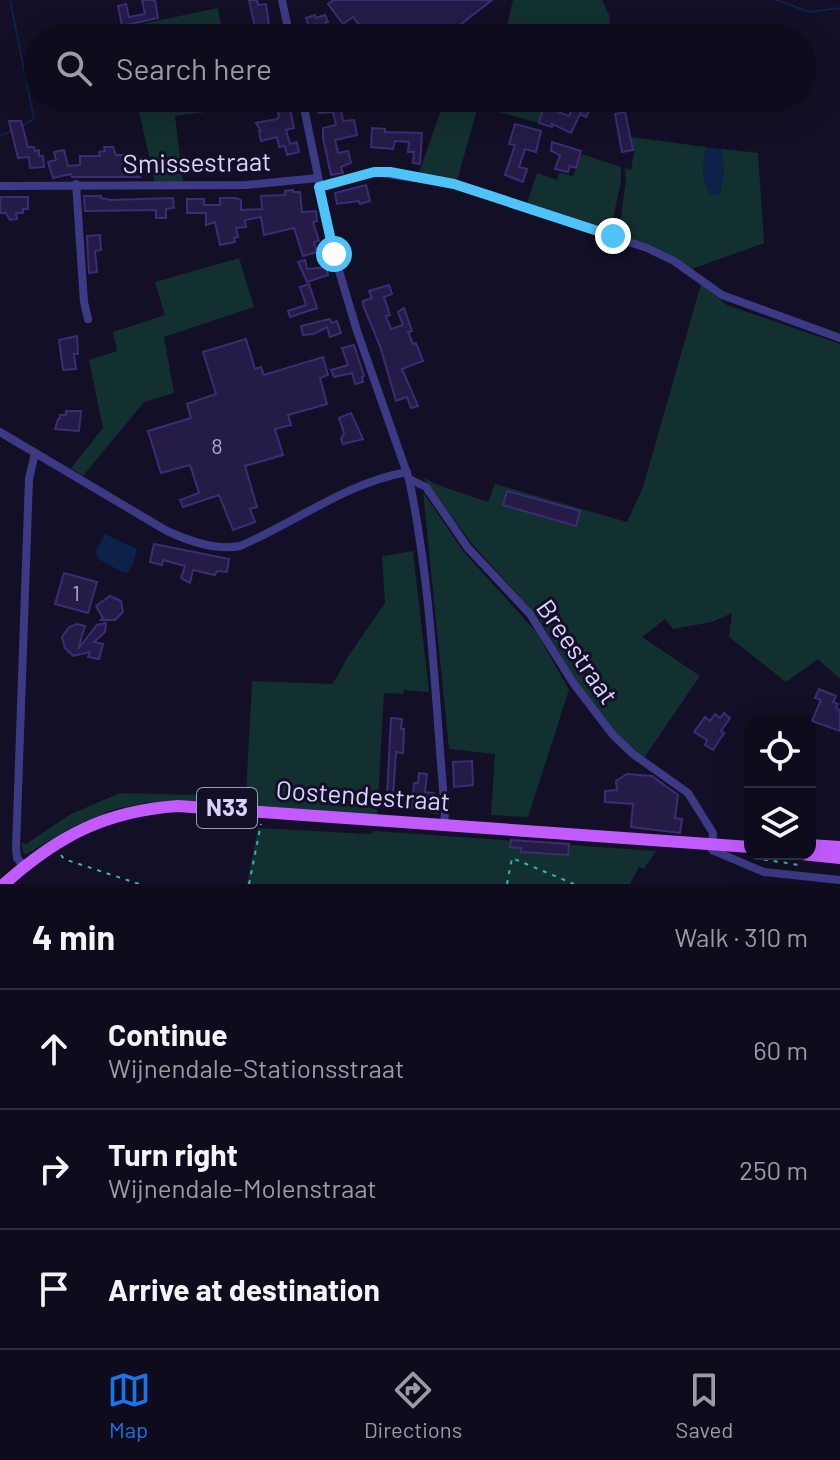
<!DOCTYPE html>
<meta charset="utf-8">
<style>
body{margin:0;font-family:Barlow,sans-serif;background:#1c1929;color:#f1f3f6}
.controls{position:absolute;right:24px;bottom:24px;display:grid;overflow:hidden;border-radius:16px;box-shadow:0 8px 32px #0002}
.controls button{width:72px;height:72px;display:grid;place-items:center;padding:0;border:0;border-bottom:2px solid #2e2b3b;background:#0e0b1c;color:#f1f3f6;font:40px sans-serif}
.stop{position:absolute;width:24px;height:24px;margin:-18px;border:6px solid #4fc3f7;border-radius:50%;background:#fff}
.stop.end{background:#4fc3f7;border-color:#fff;box-shadow:0 2px 8px #0008}
.list{margin:0;padding:0;list-style:none}
h2{display:flex;justify-content:space-between;align-items:center;height:104px;margin:0;padding:0 32px;font-size:34px}
h2 small{font-size:26px;font-weight:400;color:#9b9ba3}
.list li{display:grid;grid-template-columns:52px 1fr auto;gap:24px;align-items:center;box-sizing:border-box;height:120px;padding:0 32px;border-top:2px solid #2e2b3b}
.list b{display:block;font-size:30px;white-space:nowrap}
.list p{margin:0;font-size:26px;white-space:nowrap;color:#9b9ba3}
.list em{font-size:26px;font-style:normal;color:#9b9ba3}
.icon{flex:none;width:44px;height:44px;fill:none;stroke:currentColor;stroke-width:2;stroke-linecap:round;stroke-linejoin:round}
.map{position:relative;flex:none;width:840px;height:884px;overflow:hidden}
.search{position:absolute;background:#0e0b1c;box-shadow:0 8px 32px #0002;left:24px;right:24px;top:24px;height:88px;display:flex;align-items:center;gap:20px;box-sizing:border-box;padding:0 28px;border-radius:44px;color:#9b9ba3;font-size:30px}
.sheet{height:464px;background:#0e0b1c}
nav{display:flex;justify-content:space-around;align-items:center;box-sizing:border-box;height:112px;border-top:2px solid #2e2b3b;background:#0e0b1c;font-size:22px;color:#9b9ba3}
nav a{display:grid;justify-items:center;gap:4px}
nav .on{color:#1a73e8}
.map>svg:first-child{display:block}
</style>
<div class="map">
<svg width="840" height="884" viewBox="0 0 840 884">
<rect width="100%" height="100%" fill="#130f26"/>
<!-- green -->
<g fill="#12302f">
<path d="M513 0H602L609 15 611 38H504Z"/>
<path d="M218 8 223 38H124L122 28Z"/>
<path d="M136 98H203L206 112 175 116 183 182 155 183Z"/>
<path d="M445 98 478 106 457 181 419 173Z"/>
<path d="M490 98H546L539 123 488 109Z"/>
<path d="M631 137 706 147C704 165 698 185 716 195L720 193 724 174 721 149 758 153 764 243 692 269 667 253 622 236 619 231 626 180 625 168 631 170 634 152Z"/>
<path d="M582 154 621 167V181L611 228 589 224 527 203 537 173 557 180 559 173 573 176Z"/>
<path d="M239 258 254 307 164 337 174 393 144 402 83 476 71 468 103 428 89 360 117 351 113 332 165 315 155 282Z"/>
<path d="M701 284 727 305 840 344V679L818 659 786 682 729 637 732 613 712 622 673 629 665 619 642 637 700 676 644 758 614 732 588 700 538 617 472 544 423 477 435 484 488 502 495 484 627 522 643 487Z"/>
<path d="M423 492 463 551 537 633 569 690 528 817 491 815 495 754 449 749Z"/>
<path d="M413 551 429 692 404 690 403 694 384 693 377 815 194 801 149 802 112 810 76 825 27 854 23 853 21 843 26 844 71 814 120 793 246 796 252 681 333 684 347 658 385 603 382 556Z"/>
<path d="M258 828 370 834 375 831 656 851 644 869 639 867 630 884H247Z"/>
</g>
<!-- water -->
<g fill="#0c2248">
<path d="M706 147 721 149 724 174 720 193 716 195H711C700 180 704 164 706 147Z"/>
<path d="M105 534 137 549 133 564 127 573 122 572 97 558 96 551Z"/>
</g>
<g fill="none" stroke-linecap="round" stroke-linejoin="round">
<!-- stream -->
<g stroke="#0c2248" stroke-width="2">
<path d="M10 0 34 119 23 125"/>
<path d="M777 0 809 12 840 8"/>
<path d="M0 136 13 130"/>
</g>
</g>
<!-- building -->
<g fill="#241b47" stroke="#3b2d73" stroke-width="2">
<path d="M142 0H155L158 18 122 26 118 6 126 4 129 17 145 14Z"/>
<path d="M249 0H257L258 5 266 4 270 32 257 36Z"/>
<path d="M334 0H492L443 38H370L353 17 343 24 328 4Z"/>
<path d="M315 15 316 18 325 15 328 22 325 23 331 35 325 38H313L306 18Z"/>
<path d="M315 98H339L343 121 354 120 357 135 335 140 338 153 348 151 351 163 341 167 343 173 331 175 323 138V128L336 125 333 112 319 113Z"/>
<path d="M586 98H594L593 103 586 117 581 115 582 110 571 133 552 124V127L539 123 544 106 569 116 574 105 582 109Z"/>
<path d="M288 99 294 128 286 130 290 144 297 142 299 152 287 155 285 146 279 147 277 137 261 141 259 131H261L256 123 277 119 279 117 276 101Z"/>
<path d="M625 112 633 150 622 152 615 114Z"/>
<path d="M9 121H21L28 147H34L35 151 39 150V156H43L44 167 30 168 29 157 18 158Z"/>
<path d="M515 124 541 131 536 152 525 149 519 167 527 169 523 182 505 175 515 145 509 144Z"/>
<path d="M372 128 385 129V132L422 133 420 164 413 163 414 152H408L409 142 395 141 393 149 371 147Z"/>
<path d="M552 142 581 151 576 168 570 166 568 172 555 169 560 155 551 151Z"/>
<path d="M104 147H113L116 155H136L140 177H72L71 174 53 178 48 162 56 160 54 152 64 150 68 166 80 165V156H100L99 152 105 151Z"/>
<path d="M366 185 370 201 360 204 359 201 337 204 335 193Z"/>
<path d="M293 190V192H300L302 212 316 211 317 221 313 222 319 241 314 242 317 252 303 256 294 228 264 235 261 217 245 220 246 227 236 228 238 237 234 238 235 242 220 245 215 222 206 225V213H187V199H204V205H220V198H235L241 200V210L262 209 261 196 285 195V191Z"/>
<path d="M84 196H101V198L111 200 173 198 174 208 166 209V218H156V210L85 211Z"/>
<path d="M0 197H28V209H23V213H16L17 219 10 220 6 213H0Z"/>
<path d="M100 235 101 250 95 251 97 272 89 273 87 236Z"/>
<path d="M305 260 307 269 326 267 328 275 307 282 298 262Z"/>
<path d="M309 284 317 308 290 317 288 311 306 305 300 287Z"/>
<path d="M389 285 392 294 384 297 390 315 386 316 391 329 403 325 398 312 404 308 412 331 408 332 413 344 416 343 423 361 402 369 418 406 411 408 407 397 396 401 380 346 363 305V301L372 298 369 291Z"/>
<path d="M330 319 332 323 337 321 341 333 330 337 327 327 314 334 303 335 301 326Z"/>
<path d="M77 336 78 354H74L76 369 63 370 59 340Z"/>
<path d="M246 339 255 369 261 367 264 375 323 357 328 375 320 378 327 404 288 415 291 425 275 429 283 455 245 466 257 507 250 509 255 522 233 530 219 495 183 507 180 500 199 493 190 465 161 473 148 431 191 418 187 404 216 394 203 352Z"/>
<path d="M354 345 364 376 362 377 363 382 355 384 352 373 334 377 331 370 348 365 342 348Z"/>
<path d="M66 411H81L79 431 55 429 58 419H60V415H66Z"/>
<path d="M351 413 363 439 343 444 341 439 344 433 339 418Z"/>
<path d="M507 491 580 511 576 526 503 505Z"/>
<path d="M154 544 229 559 227 572 217 571 215 575 193 570 190 583 181 578 185 566 163 560 162 565 150 562Z"/>
<path d="M64 573 97 582 88 613 55 604Z"/>
<path d="M110 596 121 601 123 612 115 620H101L103 618 96 606Z"/>
<path d="M106 623 105 632 94 642 103 644 99 659 88 657 90 652 73 656 65 648 62 637 69 627 77 624 85 626 78 649 97 625Z"/>
<path d="M819 689 836 696 833 702 838 704 836 708 840 710V731L812 721 821 700 815 698Z"/>
<path d="M724 713 730 718 721 731 724 733 713 750 705 745 707 740 694 732 705 717 710 721 715 714 720 718Z"/>
<path d="M391 718 402 719 401 729H404L403 753 396 752 393 796H387Z"/>
<path d="M472 761 473 785 454 787 453 762Z"/>
<path d="M419 773 427 774 425 792 434 793 433 798 437 799V813L412 808 414 783H418Z"/>
<path d="M627 774 652 776 678 795 675 818 682 819 680 833 631 827 633 804 605 802V791L617 790 616 781Z"/>
<path d="M511 840 569 844 568 855 521 852V848L510 847Z"/>
</g>
<g fill="none" stroke-linecap="round" stroke-linejoin="round">
<!-- path -->
<g stroke="#2fb8b0" stroke-width="2" stroke-dasharray="4 6" stroke-linecap="butt">
<path d="M61 855 64 859 139 884"/>
<path d="M754 858 799 865"/>
<path d="M249 884 261 824"/>
<path d="M507 884 512 858 574 884"/>
</g>
<!-- minor -->
<g stroke="#3d3a85" stroke-width="8">
<path d="M282 0 290 38"/>
<path d="M302 98 334 254 357 331 409 479C432 588 435 702 445 812L444 824"/>
<path d="M76 184 84 302 88 319"/>
<path d="M0 186 246 185 318 178"/>
<path d="M319 187 374 172 454 184 647 248 674 261 722 295 840 338"/>
<path d="M0 432 167 531C189 541 216 551 240 546 296 522 346 483 407 472"/>
<path d="M409 479 426 487 468 548 530 614 574 684 613 735 633 754 688 793 713 833 712 850 764 872 840 880"/>
<path d="M24 866 17 858 16 848 29 479 35 453"/>
</g>
<!-- primary -->
<g stroke="#c25bff" stroke-width="12">
<path d="M810 845 840 847"/>
<path d="M801 854 840 858"/>
<path d="M4 884C58 836 105 811 178 806L750 847"/>
</g>
</g>
<g fill="none" stroke-linecap="round" stroke-linejoin="round">
<!-- route -->
<path stroke="#4fc3f7" stroke-width="10" d="M334 254 319 187 374 172H390L454 184 613 236"/>
</g>
<g text-anchor="middle" stroke-width="6" stroke-linejoin="round" paint-order="stroke">
<!-- number labels -->
<g font-size="22" fill="#aca6d1">
<text x="217" y="454">8</text>
<text x="76" y="601">1</text>
</g>
<!-- shield labels -->
<rect fill="#130f26" stroke="#9e99be" stroke-width="2" x="197" y="788" width="60" height="40" rx="6"/>
<g font-size="24" font-weight="bold" fill="#d9d4ff">
<text x="227" y="816">N33</text>
</g>
<!-- street labels -->
<g font-size="26" fill="#d9d4ff" stroke="#130f26">
<text transform="translate(197 163) rotate(-1)" y="9">Smissestraat</text>
<text transform="translate(577 652) rotate(55)" y="9">Breestraat</text>
<text transform="translate(363 796) rotate(4)" y="9">Oostendestraat</text>
</g>
</g>
</svg>
<div class="controls">
<button><svg class="icon" aria-label="locate" viewBox="0 0 24 24"><circle cx="12" cy="12" r="6"/><path d="M12 2v4M12 18v4M2 12h4M18 12h4"/></svg></button>
<button><svg class="icon" aria-label="layers" viewBox="0 0 24 24"><path d="M12 4l9 5-9 5-9-5zM3 14l9 5 9-5"/></svg></button>
</div>
<div class="stop" style="left:334px;top:254px"></div>
<div class="stop end" style="left:613px;top:236px"></div>
<div class="search"><svg class="icon" aria-label="search" viewBox="0 0 24 24"><circle cx="10" cy="10" r="6"/><path d="M15 15l6 6"/></svg>Search here</div>
</div>
<section class="sheet">
<h2>4 min<small>Walk · 310 m</small></h2>
<ul class="list">
<li><svg class="icon" aria-label="ahead" viewBox="0 0 24 24"><path d="M12 20V5M6 11l6-6 6 6"/></svg><div><b>Continue</b><p>Wijnendale-Stationsstraat</p></div><em>60 m</em></li>
<li><svg class="icon" aria-label="right" viewBox="0 0 24 24"><path d="M7 20v-9h11M14 6l5 5-5 5"/></svg><div><b>Turn right</b><p>Wijnendale-Molenstraat</p></div><em>250 m</em></li>
<li><svg class="icon" aria-label="arrive" viewBox="0 0 24 24"><path d="M6 21V4h12l-3 4 3 4H6"/></svg><div><b>Arrive at destination</b></div></li>
</ul>
</section>
<nav>
<a class="on"><svg class="icon" aria-label="map" viewBox="0 0 24 24"><path d="M3 6l6-2 6 2 6-2v14l-6 2-6-2-6 2zM9 4v14M15 6v14"/></svg>Map</a>
<a><svg class="icon" aria-label="directions" viewBox="0 0 24 24"><path d="M12 3l9 9-9 9-9-9zM9 14v-3h6M13 9l2 2-2 2"/></svg>Directions</a>
<a><svg class="icon" aria-label="saved" viewBox="0 0 24 24"><path d="M7 4h10v16l-5-4-5 4z"/></svg>Saved</a>
</nav>
